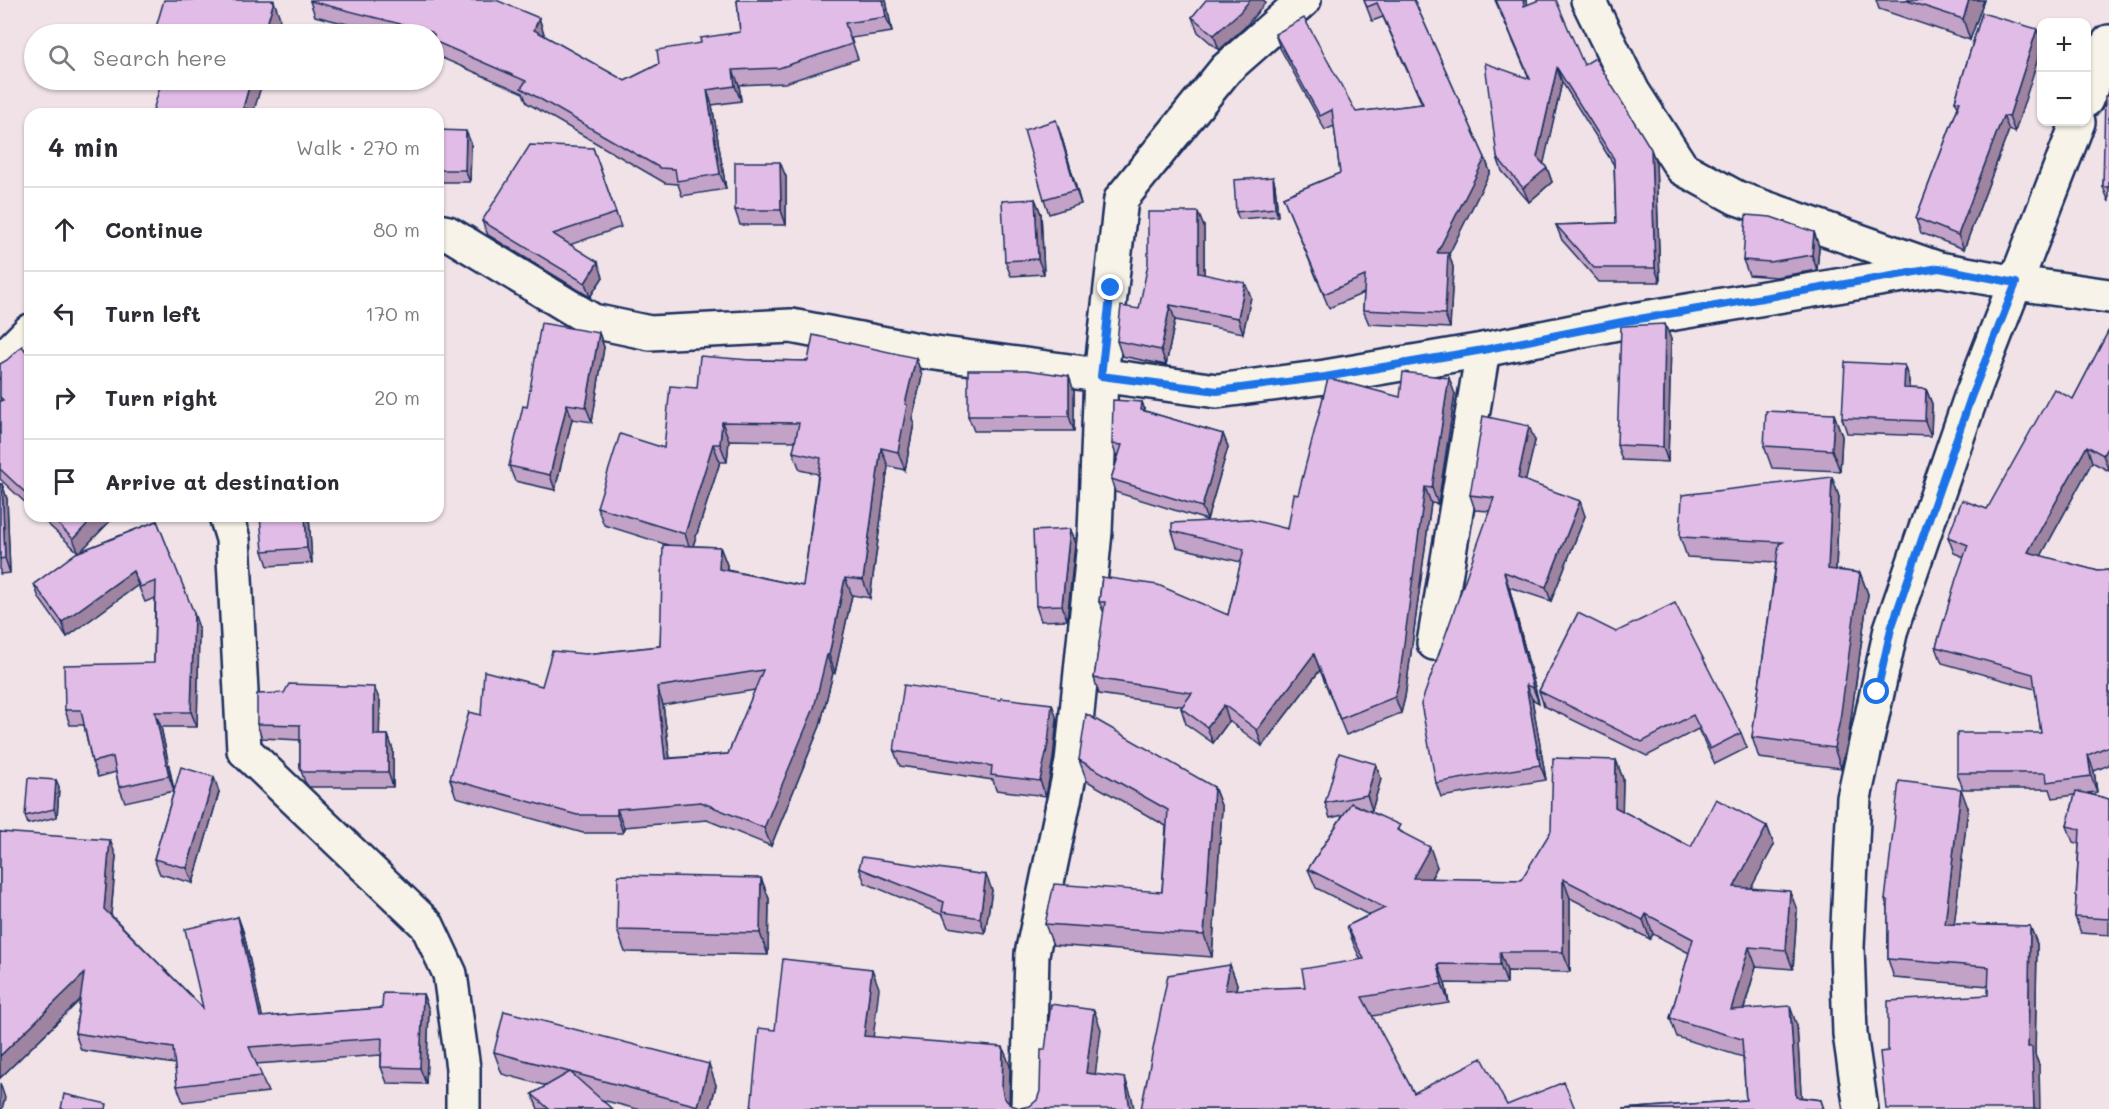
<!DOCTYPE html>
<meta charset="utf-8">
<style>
body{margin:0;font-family:Mali,sans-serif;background:#f7f7f7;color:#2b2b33}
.controls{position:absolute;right:18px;top:18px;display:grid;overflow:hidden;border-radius:12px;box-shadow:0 2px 4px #0004}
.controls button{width:54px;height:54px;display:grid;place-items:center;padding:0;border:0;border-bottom:2px solid #e1e1e2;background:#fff;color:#2b2b33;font:30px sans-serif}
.stop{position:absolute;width:18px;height:18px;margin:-14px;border:4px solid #1a73e8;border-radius:50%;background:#fff}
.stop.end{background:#1a73e8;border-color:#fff;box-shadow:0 2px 6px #0008}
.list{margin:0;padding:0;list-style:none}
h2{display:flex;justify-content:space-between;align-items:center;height:78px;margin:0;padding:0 24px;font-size:26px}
h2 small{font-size:20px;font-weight:400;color:#7c7c81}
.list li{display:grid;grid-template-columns:39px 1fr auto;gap:18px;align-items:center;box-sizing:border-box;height:84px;padding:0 24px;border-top:2px solid #e1e1e2}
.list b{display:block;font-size:22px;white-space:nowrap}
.list em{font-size:20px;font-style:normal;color:#7c7c81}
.icon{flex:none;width:33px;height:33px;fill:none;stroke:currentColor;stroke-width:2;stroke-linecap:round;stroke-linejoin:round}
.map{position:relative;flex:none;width:2109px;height:1109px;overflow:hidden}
.search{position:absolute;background:#fff;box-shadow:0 2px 4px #0004;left:24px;top:24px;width:420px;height:66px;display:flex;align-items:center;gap:15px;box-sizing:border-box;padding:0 21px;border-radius:33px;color:#7c7c81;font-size:22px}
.panel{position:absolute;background:#fff;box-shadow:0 2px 4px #0004;left:24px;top:108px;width:420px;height:414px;border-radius:18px}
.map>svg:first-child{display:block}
</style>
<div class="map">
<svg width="2109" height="1109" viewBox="0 0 2109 1109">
<rect width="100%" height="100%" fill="#f0e2e7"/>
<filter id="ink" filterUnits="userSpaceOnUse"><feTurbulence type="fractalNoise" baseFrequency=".0167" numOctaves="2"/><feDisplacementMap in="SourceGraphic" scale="12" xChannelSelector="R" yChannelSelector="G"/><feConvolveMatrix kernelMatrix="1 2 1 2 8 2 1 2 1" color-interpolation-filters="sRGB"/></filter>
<g filter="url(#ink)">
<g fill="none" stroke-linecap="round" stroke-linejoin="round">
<!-- minor casing -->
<g stroke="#1b2f5e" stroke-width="38">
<g id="minor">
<path d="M1588 0 1633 92 1682 168 1737 198 1939 269 2016 283 2109 296"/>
<path d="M2086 100 2109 42"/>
<path d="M438 231 448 233 593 321 650 333 791 326 928 352 1217 391 1325 377 1483 350 1627 321 1939 269"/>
<path d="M0 361 30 331"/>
<path d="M226 516 233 539 244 750 427 925 450 974 463 1068V1109"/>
<path d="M1434 643 1483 350"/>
<path d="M1028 1109 1032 954 1072 762 1095 532 1101 376 1121 199 1226 69 1304 0"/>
<path d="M1861 1109 1850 1034 1847 947 1854 798 1891 629 1971 397 2078 122"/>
</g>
</g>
<!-- minor -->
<use href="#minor" stroke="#f7f3e8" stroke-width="33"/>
</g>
<!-- wall -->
<g fill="#c2a2c6" stroke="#1b2f5e" stroke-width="1.5" fill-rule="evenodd">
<path d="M737 0H886L892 32 851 38 858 59 785 83 739 85 741 101 712 105 726 189 682 196 678 184 665 183 527 103 523 93 435 55 434 50V34H387L315 16 310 1 539 18 544 34 543 35 625 81 701 43 740 32Z"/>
<path d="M1364 0H1414L1485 158 1490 172 1449 254 1453 267 1450 328 1369 324 1363 310 1364 293 1329 308 1283 197 1340 173 1334 126 1325 130 1280 48 1275 34 1356 112 1422 104 1383 17 1372 21Z"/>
<path d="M1495 0H1527V5L1584 65 1656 163 1660 282H1599L1562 240 1556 225 1616 223 1614 165 1562 82 1543 164 1547 168 1552 182 1529 202 1502 171 1497 157 1529 78Z"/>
<path d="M1876 0H1984L1970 40 1879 9Z"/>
<path d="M1265 3 1245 27 1219 50 1198 32 1192 17Z"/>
<path d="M1982 13 2015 132 2009 130 1964 249 1921 233 1916 218 1958 107 1955 101Z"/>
<path d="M2109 96V202L2103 187Z"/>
<path d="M438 130 471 143 470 182H438Z"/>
<path d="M1061 135 1081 204 1049 214 1044 199Z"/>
<path d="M593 148 621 227 569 245 603 277 590 297 488 235 482 221Z"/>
<path d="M786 177V225H740L735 210Z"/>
<path d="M1273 177 1275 185 1278 216 1239 219 1236 212Z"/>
<path d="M1035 199 1041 214 1044 274 1011 276 1005 261Z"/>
<path d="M1204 227V274L1251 297 1243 333 1175 320 1166 365 1122 356 1117 341 1139 309Z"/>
<path d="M1814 232 1819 247 1817 270 1776 277 1749 275 1743 260Z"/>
<path d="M2109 330V471L2092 462 2041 556 2098 571 2109 570V765L2094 771 2097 792 2087 793 2109 799V935L2081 933 2075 917 2079 844 2073 842 2067 826 2075 795 2053 798 2050 789H1963L1957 773 2041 733 2035 689 1942 663 1936 647 1964 557 1954 553 1948 537 1987 509 2073 399Z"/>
<path d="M599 333 604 347 592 422 572 419 555 490 515 481 509 466Z"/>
<path d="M1671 339 1668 462 1622 460 1617 445Z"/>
<path d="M30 357V507L0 479V364Z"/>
<path d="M916 358 922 376 912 419 914 423 905 470 888 466 870 598 852 595 835 673H833L820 726 771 846 707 820 624 827 623 833H583L456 797 450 779 481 715 542 686 586 654 660 646 668 545 604 525 597 507 664 448 697 388 750 360 808 361ZM729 440 796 441 793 452 800 470 818 474 803 586 727 570V565L720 547 693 546 720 462H727ZM755 690 728 754 670 758 663 705Z"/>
<path d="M1905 365 1910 380V388L1926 389 1932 404 1931 436 1847 433 1842 418Z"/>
<path d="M1074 391V431H974L968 416Z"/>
<path d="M1455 394 1438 504 1431 503 1405 697 1401 713 1346 735 1320 670 1262 746 1229 721 1213 743 1186 724 1181 708 1182 706 1099 694 1094 678 1104 613 1099 602 1102 577 1228 615 1241 562 1177 547 1172 531 1288 529 1298 495 1400 397Z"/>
<path d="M1142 402 1145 411 1223 434 1228 447 1207 520 1115 492 1111 479 1118 457H1117L1112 444Z"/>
<path d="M1834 414 1842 436 1840 471 1772 468 1764 446Z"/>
<path d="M1535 441 1525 481 1585 516 1551 601 1509 587 1539 703 1532 699 1546 780 1441 797 1436 783 1489 511 1475 510 1470 495Z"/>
<path d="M1832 477 1839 497 1836 570 1860 573 1868 594 1848 740 1841 768 1759 758 1752 737 1776 562 1687 557 1680 537Z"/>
<path d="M0 484H2L7 499 10 573 0 574Z"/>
<path d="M39 516H115L81 551 157 521 199 628 197 727H161L174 790 219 792 193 883 160 874 154 859 174 791 125 802 119 787 116 772 98 777 92 762 84 725H70L65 710 154 663 155 598 145 602 138 585 67 637 39 598 34 584 78 552Z"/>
<path d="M309 516 312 563 268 566 263 551Z"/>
<path d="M1070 529 1075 544 1067 620 1041 621 1036 606Z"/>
<path d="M1578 613 1741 733 1747 748 1715 764 1698 729 1647 756 1544 706 1539 691Z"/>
<path d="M380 701 379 735H388L393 750V787H309L305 782 300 768V740L262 738 257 724Z"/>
<path d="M1057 719 1053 759 1046 796 996 790 993 780 900 766 894 751Z"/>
<path d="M1079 760 1214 787 1222 808 1212 957 1053 945 1045 924 1162 892 1166 826 1087 781Z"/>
<path d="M1616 760 1623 779 1622 811 1691 847 1767 826 1774 845 1751 888 1797 910 1793 969 1756 966 1744 1009 1797 1026 1801 1097 1821 1100 1824 1109H1623L1746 1100 1743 1057 1677 1037 1670 1018 1689 953 1653 934 1650 939 1570 898V972L1507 971V984L1445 983 1449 1003 1372 1016 1414 1093 1507 1105 1575 1109H1141L1230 965 1237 984 1236 990 1305 987 1361 960 1354 945 1347 926 1369 915 1316 888 1308 869 1343 815 1330 818 1325 803 1376 764 1381 779 1372 810 1368 811 1402 832 1437 867 1431 879 1521 880Z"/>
<path d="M56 780 59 787 57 817 28 824 25 816Z"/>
<path d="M1968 808 1954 924 2030 926 2037 944 2035 1055 2039 1065 1888 1051 1988 995 1989 986 1894 978 1888 959V909L1885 900Z"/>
<path d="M0 832 116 856 111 915 203 1008 238 917 244 934 262 1017 382 1008 423 994 429 1010 426 1084 387 1083 381 1067V1055L256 1064 268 1092 183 1102 177 1086 175 1064 81 1050 75 1033 80 1000 0 1078Z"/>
<path d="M859 868 992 890 985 933 948 927 943 915 865 883Z"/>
<path d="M761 878 769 899 768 955 625 952 617 930Z"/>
<path d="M494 1052 716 1085 710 1109H637L602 1100 612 1109H538L532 1094 547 1086 502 1074Z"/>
</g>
<!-- shaded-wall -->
<g fill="#9e84a1" stroke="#1b2f5e" stroke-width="1.5">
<path d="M883 0H886L892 32 886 17Z"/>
<path d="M1250 0H1264L1265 3 1245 27 1219 50 1214 35Z"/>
<path d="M1523 0H1527L1529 20 1524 6Z"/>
<path d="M1969 0H1984L1970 40 1963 19Z"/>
<path d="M274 1 280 18 276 34H264Z"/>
<path d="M539 18 544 34 539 45 534 30Z"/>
<path d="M2037 29 2042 42V46L2015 132 2009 117Z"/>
<path d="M1557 68 1562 82 1542 171 1537 157Z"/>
<path d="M733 70 739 85 741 101 735 86Z"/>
<path d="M251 80H263L253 114 243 108Z"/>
<path d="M707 90 712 105 726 189 720 174Z"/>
<path d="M2003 116 2009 130 1964 249 1958 235Z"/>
<path d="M1056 120 1061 135 1081 204 1076 190Z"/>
<path d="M466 131 471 143 470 182 465 170Z"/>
<path d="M1651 149 1656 163 1660 282 1655 268Z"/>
<path d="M1485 158 1490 172 1449 254 1453 267 1450 328 1445 314 1437 253Z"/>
<path d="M780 162 786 177V225L781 210Z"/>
<path d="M1547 168 1552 182 1529 202 1523 188Z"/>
<path d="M1273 177 1275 185 1278 216 1275 208Z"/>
<path d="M1035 199 1041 214 1044 274 1038 259Z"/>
<path d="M1198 212 1204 227V288L1198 273Z"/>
<path d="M1814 232 1819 247 1817 270 1812 255Z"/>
<path d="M598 262 603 277 590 297 585 283Z"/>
<path d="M1245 283 1251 297 1243 333 1238 318Z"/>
<path d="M1170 305 1175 320 1166 365 1161 350Z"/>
<path d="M1665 324 1671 339 1668 462 1663 447Z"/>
<path d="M599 333 604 347 592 422 586 407Z"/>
<path d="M916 358 922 376 912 419 914 423 905 470 898 452 905 404Z"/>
<path d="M1905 365 1910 380 1909 403 1904 388Z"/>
<path d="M1069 376 1074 391V431L1069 416Z"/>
<path d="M1449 378 1455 394 1438 504 1432 488Z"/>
<path d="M1926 389 1932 404 1931 436 1925 421Z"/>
<path d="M1142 402 1147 416 1141 410Z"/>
<path d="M567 404 572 419 555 490 550 475Z"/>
<path d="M1834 414 1842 436 1840 471 1832 450Z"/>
<path d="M722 422 729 440 727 462 720 444Z"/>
<path d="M1529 426 1535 441 1523 492 1518 478Z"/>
<path d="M1223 434 1228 447 1207 520 1202 507Z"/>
<path d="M713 444 720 462 691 552 685 534Z"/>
<path d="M2109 444V471L2103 455Z"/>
<path d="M2087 446 2092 462 2034 569 2028 552Z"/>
<path d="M881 448 888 466 870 598 863 580Z"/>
<path d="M1832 477 1839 497 1835 589 1828 569Z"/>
<path d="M2 484 7 499 10 573 5 558Z"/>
<path d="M1425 487 1431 503 1405 697 1401 713 1395 697Z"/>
<path d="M1580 501 1585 516 1551 601 1546 587Z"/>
<path d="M95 516H115L79 553 73 539Z"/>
<path d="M305 516H309L312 563 307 548Z"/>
<path d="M1070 529 1075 544 1067 620 1062 605Z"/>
<path d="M720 547 727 565 726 587 719 569Z"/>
<path d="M133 571 138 585 67 637 62 622Z"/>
<path d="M1504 572 1509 587 1539 703 1533 688Z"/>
<path d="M1860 573 1868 594 1848 740 1841 768 1834 748Z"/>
<path d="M845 578 852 595 835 673 829 655Z"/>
<path d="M194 613 199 628 197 727 191 712Z"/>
<path d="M1314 654 1320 670 1262 746 1257 730Z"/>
<path d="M827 655 833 673 820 726 771 846 764 828Z"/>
<path d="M1526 685 1532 699 1546 780 1540 765Z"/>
<path d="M374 687 380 701 379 750 374 735Z"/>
<path d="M657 687 663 705 672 776 665 759Z"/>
<path d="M1052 704 1057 719 1053 759 1046 796 1040 781Z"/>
<path d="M1224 705 1229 721 1213 743 1207 727Z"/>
<path d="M155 712 161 727 174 791 169 776Z"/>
<path d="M388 735 393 750V787L388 772Z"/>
<path d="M2088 755 2094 771 2097 792 2091 776Z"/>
<path d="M1616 760 1623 779 1622 826 1615 807Z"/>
<path d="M1376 764 1381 779 1372 810 1367 795Z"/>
<path d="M214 777 219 792 193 883 187 868Z"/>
<path d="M56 780 59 787 57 817 54 809Z"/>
<path d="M1214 787 1222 808 1212 957 1204 935Z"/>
<path d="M1961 789 1968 808 1952 943 1945 924Z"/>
<path d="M617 809 624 827 623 833 617 815Z"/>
<path d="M1767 826 1774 845 1741 907 1734 887Z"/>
<path d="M110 840 116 856 110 925 104 909Z"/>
<path d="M1430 847 1437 867 1420 898 1413 878Z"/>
<path d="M986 875 992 890 985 933 980 918Z"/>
<path d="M761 878 769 899 768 955 760 933Z"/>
<path d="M1563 879 1570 898V972L1563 952Z"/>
<path d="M1790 891 1797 910 1793 969 1786 950Z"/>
<path d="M1646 914 1653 934 1650 939 1643 920Z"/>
<path d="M238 917 244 934 266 1033 260 1017Z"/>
<path d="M2030 926 2037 944 2035 1055 2039 1065 2040 1109H2034L2028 1047Z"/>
<path d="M1749 947 1756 966 1738 1029 1731 1010Z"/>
<path d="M1500 952 1507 971V984L1500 965Z"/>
<path d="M1438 964 1445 983 1449 1003 1442 984Z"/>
<path d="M1230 965 1237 984 1232 1010 1225 990Z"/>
<path d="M872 969 879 988 871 1056 864 1036Z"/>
<path d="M84 974 90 990 0 1078V1056Z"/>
<path d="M423 994 429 1010 426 1084 420 1068Z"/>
<path d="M1790 1006 1797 1026 1802 1109 1796 1097Z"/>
<path d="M1094 1010 1101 1029 1093 1092 1086 1073Z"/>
<path d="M1003 1047 1010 1066 1009 1109 1004 1098 1002 1089Z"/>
<path d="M709 1064 716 1085 710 1109H699L698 1106Z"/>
<path d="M1125 1078 1132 1098 1134 1109H1130Z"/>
<path d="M0 1083 5 1098 2 1109H0Z"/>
</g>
<!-- building -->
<g fill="#e1bce6" stroke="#1b2f5e" stroke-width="1.5" fill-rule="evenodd">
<path d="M164 0H272L274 1 264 34H154Z"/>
<path d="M310 0H496L539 18 534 30 625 81 659 64 657 50 701 43 700 38 740 32 737 0H883L886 17 845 23 852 44 779 68 733 70 735 86 707 90 720 174 677 181 675 169 660 168 521 88 526 81 434 41V34H432V32L310 1Z"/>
<path d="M1206 0H1250L1240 12 1214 35 1192 17Z"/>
<path d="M1364 0H1414L1485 158 1437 253H1448L1445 314 1363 310 1365 276 1324 294 1283 197 1340 173 1332 110 1320 116 1275 34 1304 18 1356 112 1423 104 1377 3 1367 7Z"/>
<path d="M1496 0H1523L1524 6 1539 0H1556L1584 65 1595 58 1651 149 1655 268H1594L1556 225 1616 223 1614 159 1557 68 1537 157 1547 168 1523 188 1497 157 1485 63 1530 79Z"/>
<path d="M1905 0H1969L1963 19Z"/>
<path d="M1982 13 2037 29 2009 117 2003 116 1958 235 1916 218 1960 102 1955 101Z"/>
<path d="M162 80H251L243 108 271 114H152Z"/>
<path d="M2105 96H2109V187H2103Z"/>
<path d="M1056 120 1076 190 1044 199 1024 130Z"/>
<path d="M438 130 466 131 465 170H438Z"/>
<path d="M530 145 593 148 616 213 553 234 598 262 585 283 482 221Z"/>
<path d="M735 162H780L781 210H735Z"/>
<path d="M1273 177 1275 208 1236 212 1234 180Z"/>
<path d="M1035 199 1038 259 1005 261 1002 201Z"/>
<path d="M1148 212H1198V273L1245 283 1238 318 1170 305 1161 350 1117 341 1121 306 1139 309 1148 264Z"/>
<path d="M1746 215 1771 217 1814 232 1812 255 1770 262 1743 260Z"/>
<path d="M541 323 599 333 586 407 567 404 550 475 509 466 523 406 527 407Z"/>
<path d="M1665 324 1663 447 1617 445 1621 326Z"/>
<path d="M2109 330V444L2103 455 2087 446 2028 552 2098 571 2109 570V746L2088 755 2091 776 2047 782 2046 773H1957V733H2041L2033 674 1936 647 1956 579 1968 545 1948 537 1962 500 1987 509 2054 389 2073 399Z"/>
<path d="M813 335 916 358 905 404 907 405 898 452 881 448 863 580 845 578 829 655H827L814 708 764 828 701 802 617 809V815H577L450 779 469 712 481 715 484 671 542 686 552 651 586 654 660 646 663 545 720 547 719 569 803 586 821 458 793 452 799 423 722 422 720 444H713L685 534 597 507 620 434 664 448 670 386 697 388 700 356 750 360 808 361ZM763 670 728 754 665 759 657 687Z"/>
<path d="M22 346 30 357V497L0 469V401L3 400 0 397V364L7 360Z"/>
<path d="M1845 362 1905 365 1904 388 1926 389 1925 421 1842 418Z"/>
<path d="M968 370H1027L1069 376V416H968Z"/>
<path d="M1403 372 1449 378 1432 488 1425 487 1399 681 1395 697 1340 719 1314 654 1257 730 1224 705 1207 727 1181 708 1192 693 1094 678 1105 602H1099L1102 577 1158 585 1228 615 1244 549 1172 531V523L1248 519 1288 529 1294 494 1298 495 1328 378 1400 397Z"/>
<path d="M1113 400 1142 402 1141 410 1223 434 1202 507 1111 479 1122 445 1112 444Z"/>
<path d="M1766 411 1834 414 1832 450 1764 446Z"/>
<path d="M1483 416 1529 426 1518 478 1580 501 1546 587 1504 572 1533 688 1526 685 1540 765 1436 783 1421 704 1494 498 1470 495Z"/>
<path d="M1832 477 1828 569 1860 573 1840 720 1834 748 1752 737 1779 544 1783 542 1680 537 1682 495Z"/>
<path d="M0 484H2L5 558 0 559Z"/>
<path d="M50 516H95L73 539Z"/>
<path d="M260 516H305L307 548 263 551Z"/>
<path d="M157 521 194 613 191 712H155L169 776 119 787 113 757 92 762 81 710H65L64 665 154 663 156 581 140 587 133 571 62 622 34 584 76 553Z"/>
<path d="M1070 529 1062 605 1036 606 1033 531Z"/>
<path d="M1675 603 1741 733 1710 749 1693 715 1642 742 1539 691 1578 613 1616 632Z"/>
<path d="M289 684 374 687V735H388V772H304L300 768V725L257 724V694L284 693Z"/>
<path d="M904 685 1001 700V698L1052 704 1048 744 1040 781 991 775 992 766 894 751Z"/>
<path d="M1086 714 1214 787 1204 935 1045 924 1054 884 1162 892 1168 810 1079 760Z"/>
<path d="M1339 753 1376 764 1367 795 1325 803Z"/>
<path d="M1553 758 1616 760 1615 807 1691 847 1716 799 1767 826 1734 887 1790 891 1786 950 1749 947 1731 1010 1790 1006 1796 1097 1821 1100 1822 1109H1623L1746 1100 1742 1039 1670 1018 1693 939 1646 914 1643 920 1563 879V952H1500V965L1438 964 1442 984 1362 997 1414 1093 1482 1058 1507 1105 1564 1082 1575 1109H1141L1168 975 1230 965 1225 990 1305 987 1302 969 1364 959 1347 926 1385 908 1308 869 1351 803 1400 825 1397 830 1430 847 1413 878 1521 880 1551 831Z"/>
<path d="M181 767 214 777 187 868 154 859Z"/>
<path d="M28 778 56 780 54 809 25 816Z"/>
<path d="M1899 781 1961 789 1945 924 2030 926 2028 1047H2032L2034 1109H1886L1880 1052 1888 1051V1001L1988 995 1989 967 1888 959V901L1885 900Z"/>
<path d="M2076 791 2109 799V919L2075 917 2080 829 2067 826Z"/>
<path d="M0 832 110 840 104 909 203 1008 185 929 238 917 260 1017 382 1008 383 993 423 994 420 1068 381 1067 382 1038 249 1047 262 1076 177 1086 173 1048 75 1033 84 974 0 1056Z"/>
<path d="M862 857 986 875 980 918 942 912 944 902 859 868Z"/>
<path d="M618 875 761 878 760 933 617 930Z"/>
<path d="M783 959 872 969 864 1036 1003 1047 1002 1089 1004 1098 1011 1105 1020 1108 1030 1106 1037 1100 1040 1091 1041 1050H1045L1051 1004 1094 1010 1086 1073 1125 1078 1130 1109H751L759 1028 775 1030Z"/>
<path d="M504 1011 709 1064 698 1106 494 1052Z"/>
<path d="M570 1072 612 1109H549L532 1094Z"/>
<path d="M64 1094 107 1104 106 1109H61Z"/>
</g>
</g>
<g fill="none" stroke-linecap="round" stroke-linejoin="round" filter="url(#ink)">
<!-- route -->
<path stroke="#1a73e8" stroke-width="8" d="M1111 288 1101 376 1217 391 1325 377 1483 350 1627 321 1939 268 2016 283 1971 397 1891 629 1877 692"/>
</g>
</svg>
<div class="controls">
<button>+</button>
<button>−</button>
</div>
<div class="stop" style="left:1877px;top:692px"></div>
<div class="stop end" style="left:1111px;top:288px"></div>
<div class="search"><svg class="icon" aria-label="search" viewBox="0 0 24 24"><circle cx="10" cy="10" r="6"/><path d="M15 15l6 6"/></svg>Search here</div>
<section class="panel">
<h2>4 min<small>Walk · 270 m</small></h2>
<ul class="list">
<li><svg class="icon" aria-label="ahead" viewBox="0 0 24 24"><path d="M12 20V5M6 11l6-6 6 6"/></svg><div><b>Continue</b></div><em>80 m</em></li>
<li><svg class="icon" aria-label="left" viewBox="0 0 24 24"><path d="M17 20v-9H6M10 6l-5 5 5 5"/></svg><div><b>Turn left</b></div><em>170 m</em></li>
<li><svg class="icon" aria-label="right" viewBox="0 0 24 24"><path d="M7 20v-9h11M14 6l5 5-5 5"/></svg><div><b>Turn right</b></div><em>20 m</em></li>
<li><svg class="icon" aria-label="arrive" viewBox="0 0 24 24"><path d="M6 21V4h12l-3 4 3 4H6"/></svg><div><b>Arrive at destination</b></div></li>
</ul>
</section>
</div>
